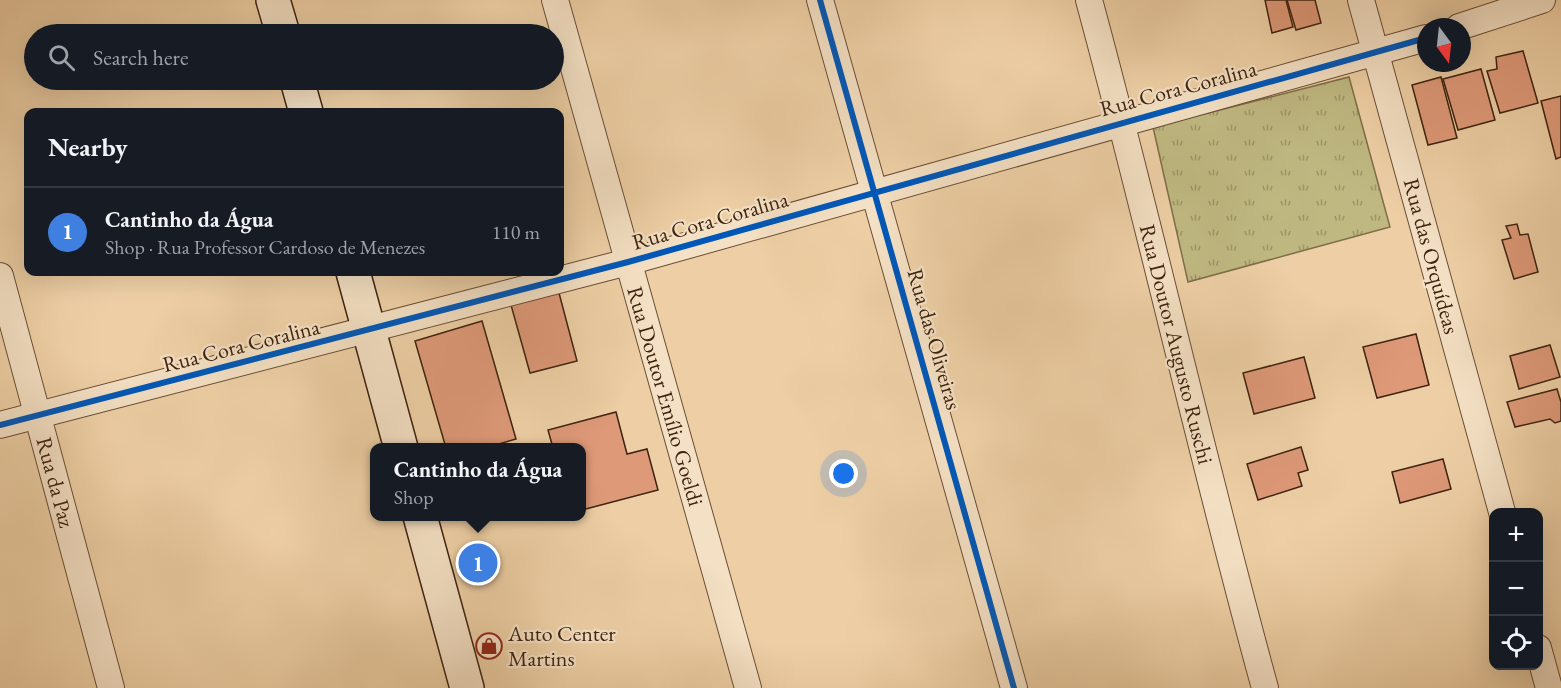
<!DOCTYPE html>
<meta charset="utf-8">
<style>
body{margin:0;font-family:"EB Garamond",serif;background:#20242c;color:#f1f3f6}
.controls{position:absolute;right:18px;bottom:18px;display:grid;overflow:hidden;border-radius:12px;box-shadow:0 6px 24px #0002}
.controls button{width:54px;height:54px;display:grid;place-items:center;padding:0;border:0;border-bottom:2px solid #363941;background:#171b24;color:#f1f3f6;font:30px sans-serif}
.compass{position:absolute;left:1417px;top:18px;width:54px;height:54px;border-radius:50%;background:#171b24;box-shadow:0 6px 24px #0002;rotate:165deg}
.you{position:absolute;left:844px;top:474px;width:21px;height:21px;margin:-15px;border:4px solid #fff;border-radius:50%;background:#1a73e8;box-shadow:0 0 0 9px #1a73e833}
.badge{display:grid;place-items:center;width:39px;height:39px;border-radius:50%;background:#1a73e8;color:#fff;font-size:20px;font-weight:700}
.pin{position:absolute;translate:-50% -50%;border:3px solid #fff;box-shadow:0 2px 6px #0006}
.popup{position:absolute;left:370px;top:443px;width:216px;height:78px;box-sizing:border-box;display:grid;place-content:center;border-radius:12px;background:#171b24;filter:drop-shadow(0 2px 4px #0005);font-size:20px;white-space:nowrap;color:#9ea1a6}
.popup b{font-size:22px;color:#f1f3f6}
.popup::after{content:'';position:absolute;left:50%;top:100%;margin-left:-12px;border:12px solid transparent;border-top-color:#171b24}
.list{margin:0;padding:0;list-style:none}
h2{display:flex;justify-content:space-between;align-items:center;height:78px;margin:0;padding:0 24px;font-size:26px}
h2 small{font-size:20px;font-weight:400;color:#9ea1a6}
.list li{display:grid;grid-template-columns:39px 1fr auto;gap:18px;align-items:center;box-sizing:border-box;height:90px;padding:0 24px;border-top:2px solid #363941}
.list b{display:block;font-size:22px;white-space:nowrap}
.list p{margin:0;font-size:20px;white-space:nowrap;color:#9ea1a6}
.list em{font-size:20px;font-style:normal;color:#9ea1a6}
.icon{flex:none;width:33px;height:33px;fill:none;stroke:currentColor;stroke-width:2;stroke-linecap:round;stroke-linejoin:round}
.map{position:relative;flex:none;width:1561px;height:688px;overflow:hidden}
.search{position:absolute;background:#171b24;box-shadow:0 6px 24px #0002;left:24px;top:24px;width:540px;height:66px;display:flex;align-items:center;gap:15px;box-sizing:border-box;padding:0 21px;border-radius:33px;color:#9ea1a6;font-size:22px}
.panel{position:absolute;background:#171b24;box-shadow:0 6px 24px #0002;left:24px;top:108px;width:540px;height:168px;border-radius:12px}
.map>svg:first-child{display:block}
</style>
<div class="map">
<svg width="1561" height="688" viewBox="0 0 1561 688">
<defs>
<pattern id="grass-tufts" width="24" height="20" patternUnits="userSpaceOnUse" patternTransform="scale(1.5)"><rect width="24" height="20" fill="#bfb881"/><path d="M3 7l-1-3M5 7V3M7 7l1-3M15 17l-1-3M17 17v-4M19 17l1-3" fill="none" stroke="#9d9568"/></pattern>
</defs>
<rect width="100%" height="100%" fill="#eecfa5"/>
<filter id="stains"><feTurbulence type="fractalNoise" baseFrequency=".00333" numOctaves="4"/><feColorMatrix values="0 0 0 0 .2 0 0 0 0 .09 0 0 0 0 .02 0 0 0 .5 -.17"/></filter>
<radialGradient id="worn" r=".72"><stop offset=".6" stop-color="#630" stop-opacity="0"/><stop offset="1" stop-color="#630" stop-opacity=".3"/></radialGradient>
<!-- grass -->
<path fill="url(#grass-tufts)" stroke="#7e6e48" stroke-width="1.5" d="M1349 77 1390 227 1188 282 1153 127Z"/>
<!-- building -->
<g fill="#de9978" stroke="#3e2310" stroke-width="1.5">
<path d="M1265 0H1286L1293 27 1272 33Z"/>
<path d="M1287 0H1315L1321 23 1296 30Z"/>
<path d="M1523 51 1538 103 1500 113 1487 71 1497 69 1496 57Z"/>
<path d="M1481 69 1495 120 1458 130 1443 79Z"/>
<path d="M1441 77 1457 138 1428 145 1412 85Z"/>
<path d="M1561 96V157L1556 159 1541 101Z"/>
<path d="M1517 224 1520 235 1528 234 1538 272 1514 279 1502 240 1511 238 1506 226Z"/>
<path d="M559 293 577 361 530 373 511 305Z"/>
<path d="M482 321 516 439 485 448H446L415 341Z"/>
<path d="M1416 334 1429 385 1377 398 1363 347Z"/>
<path d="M1550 345 1560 377 1519 389 1510 356Z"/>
<path d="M1304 357 1315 398 1254 414 1243 373Z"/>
<path d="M1557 389 1561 402V421L1555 423 1550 419 1515 427 1507 402Z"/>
<path d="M616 412 627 454 647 449 658 490 582 510V448H553L548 430Z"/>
<path d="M1301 447 1308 470 1298 473 1302 486 1258 500 1247 464Z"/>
<path d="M1443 459 1451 489 1400 503 1392 472Z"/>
</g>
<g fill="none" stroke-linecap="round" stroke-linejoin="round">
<!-- street casing -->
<g stroke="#6a4e35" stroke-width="28">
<g id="street">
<path d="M555 0 748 688"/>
<path d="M820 0 1014 688"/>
<path d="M1089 0C1151 228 1202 460 1265 688"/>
<path d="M1361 0 1502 512"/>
<path d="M1459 27 1542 0"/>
<path d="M0 276 111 688"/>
<path d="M0 425 628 262 1426 38"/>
<path d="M1538 648 1549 688"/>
</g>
</g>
<!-- secondary casing -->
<g stroke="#3e2310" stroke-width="36">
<g id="secondary">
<path d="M273 0 283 34"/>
<path d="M297 80 306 112"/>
<path d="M353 272 401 448"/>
<path d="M420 516 467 688"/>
</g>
</g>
<!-- street -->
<use href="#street" stroke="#f4e0c4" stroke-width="26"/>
<!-- secondary -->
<use href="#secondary" stroke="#f4e0c4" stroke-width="33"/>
<!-- cycleway casing -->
<g stroke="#f4e0c4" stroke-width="10">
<g id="cycleway">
<path d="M820 0 1014 688"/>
<path d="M0 425 628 262 1426 38"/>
</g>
</g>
<!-- cycleway -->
<use href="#cycleway" stroke="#0057b8" stroke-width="6"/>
</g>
<!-- icons -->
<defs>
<g id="shop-ring" transform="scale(1.35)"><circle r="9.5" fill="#f4e0c4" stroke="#8f2418" stroke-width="1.5"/><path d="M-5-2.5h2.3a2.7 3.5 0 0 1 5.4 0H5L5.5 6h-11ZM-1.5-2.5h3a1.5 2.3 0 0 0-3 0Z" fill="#8f2418"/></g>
</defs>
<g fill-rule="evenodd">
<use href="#shop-ring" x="489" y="646"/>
</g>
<g text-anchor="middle" stroke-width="4.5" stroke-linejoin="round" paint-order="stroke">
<!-- street labels -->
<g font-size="22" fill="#3e2310" stroke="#f4e0c4">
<text transform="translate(1178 88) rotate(-15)" y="8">Rua Cora Coralina</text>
<text transform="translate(710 220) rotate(-16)" y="8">Rua Cora Coralina</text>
<text transform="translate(1432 256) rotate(75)" y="8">Rua das Orquídeas</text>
<text transform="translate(935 339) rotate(74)" y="8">Rua das Oliveiras</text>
<text transform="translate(1177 344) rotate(76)" y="8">Rua Doutor Augusto Ruschi</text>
<text transform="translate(241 345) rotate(-14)" y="8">Rua Cora Coralina</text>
<text transform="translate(666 396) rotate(74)" y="8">Rua Doutor Emílio Goeldi</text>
<text transform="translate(56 482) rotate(75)" y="8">Rua da Paz</text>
</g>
<!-- poi labels -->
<g font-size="22" fill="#3e2310" stroke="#f4e0c4" text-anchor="start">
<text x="508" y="641">Auto Center<tspan x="508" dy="25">Martins</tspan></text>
</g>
</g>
<rect width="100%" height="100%" filter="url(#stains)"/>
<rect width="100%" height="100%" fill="url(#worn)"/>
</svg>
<div class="controls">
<button>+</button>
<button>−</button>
<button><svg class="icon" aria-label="locate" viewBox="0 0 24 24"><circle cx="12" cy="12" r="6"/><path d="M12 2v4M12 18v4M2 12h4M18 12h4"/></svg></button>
</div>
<svg class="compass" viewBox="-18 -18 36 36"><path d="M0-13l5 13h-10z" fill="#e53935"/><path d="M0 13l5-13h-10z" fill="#9ea1a6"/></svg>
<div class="you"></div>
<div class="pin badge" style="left:478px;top:563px;background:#3f7fe0">1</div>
<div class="popup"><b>Cantinho da Água</b>Shop</div>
<div class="search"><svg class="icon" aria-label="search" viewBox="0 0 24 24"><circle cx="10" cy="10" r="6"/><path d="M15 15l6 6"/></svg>Search here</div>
<section class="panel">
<h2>Nearby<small></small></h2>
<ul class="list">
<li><span class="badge" style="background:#3f7fe0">1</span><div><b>Cantinho da Água</b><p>Shop · Rua Professor Cardoso de Menezes</p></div><em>110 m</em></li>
</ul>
</section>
</div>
